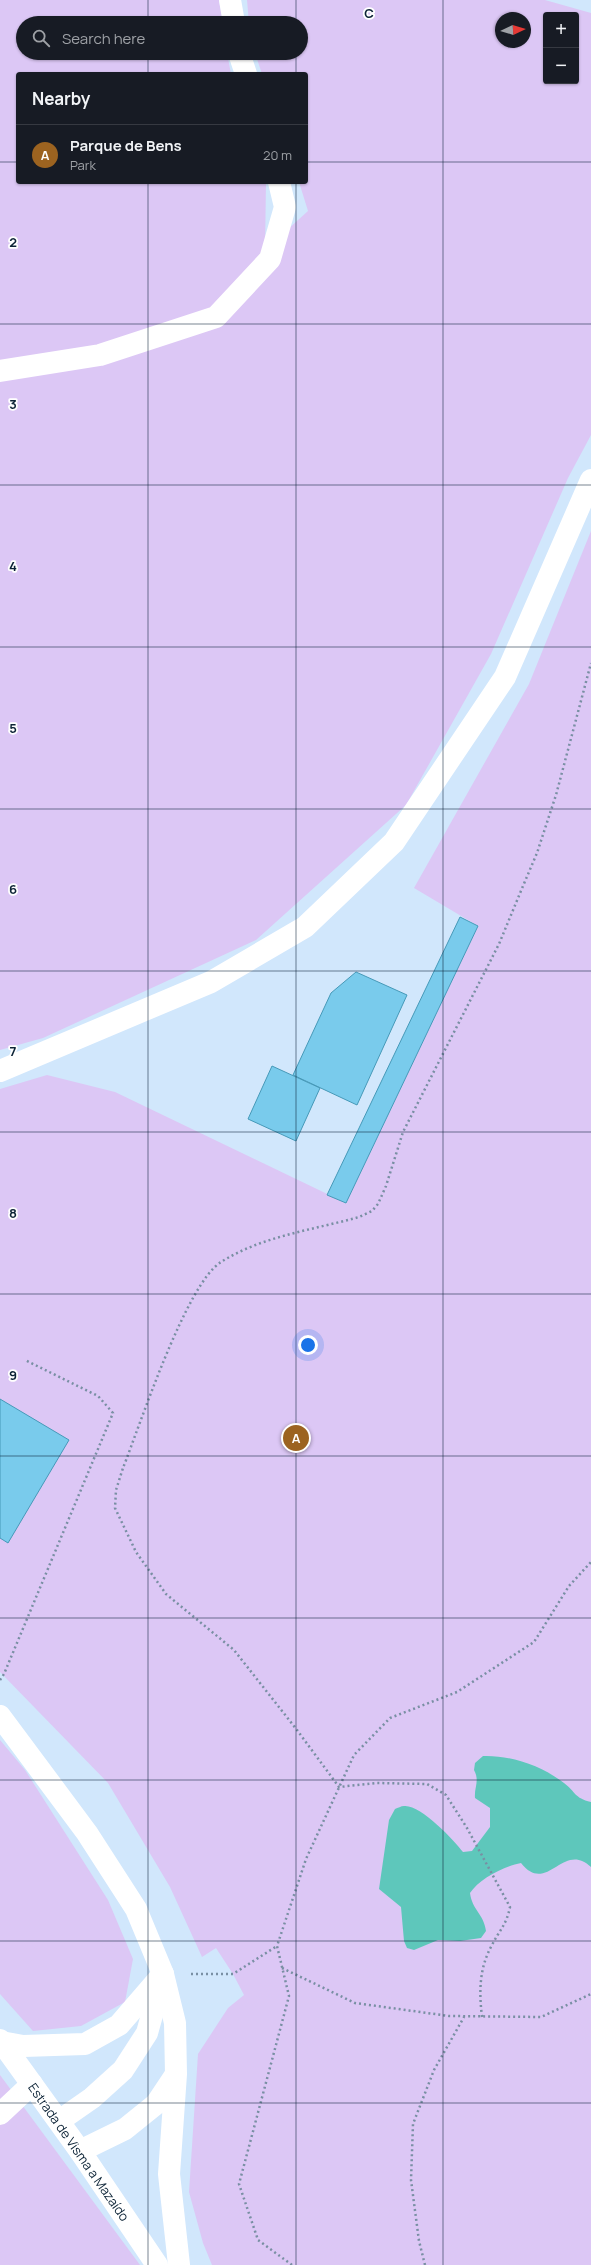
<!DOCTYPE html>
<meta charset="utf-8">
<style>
body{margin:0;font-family:Manrope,sans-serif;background:#242831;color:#f1f3f6}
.controls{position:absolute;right:12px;top:12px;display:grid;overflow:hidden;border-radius:4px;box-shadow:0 1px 3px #0004}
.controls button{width:36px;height:36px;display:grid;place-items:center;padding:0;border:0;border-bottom:1px solid #363941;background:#171b24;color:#f1f3f6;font:20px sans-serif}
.compass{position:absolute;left:495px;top:12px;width:36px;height:36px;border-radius:50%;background:#171b24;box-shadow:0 1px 3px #0004;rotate:86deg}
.you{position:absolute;left:308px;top:1345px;width:14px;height:14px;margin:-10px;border:3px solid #fff;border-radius:50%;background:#1a73e8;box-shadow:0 0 0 6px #1a73e833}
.badge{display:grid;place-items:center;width:26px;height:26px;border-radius:50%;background:#9c6320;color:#fff;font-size:13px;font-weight:700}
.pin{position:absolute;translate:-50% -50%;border:2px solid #fff;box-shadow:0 1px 4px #0006}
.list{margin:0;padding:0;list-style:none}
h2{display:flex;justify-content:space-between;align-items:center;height:52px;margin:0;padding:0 16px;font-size:17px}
h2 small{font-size:13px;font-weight:400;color:#9ea1a6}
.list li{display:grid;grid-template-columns:26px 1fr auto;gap:12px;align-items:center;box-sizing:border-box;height:60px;padding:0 16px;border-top:1px solid #363941}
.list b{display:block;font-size:15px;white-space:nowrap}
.list p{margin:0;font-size:13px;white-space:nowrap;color:#9ea1a6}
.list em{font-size:13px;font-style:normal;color:#9ea1a6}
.icon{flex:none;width:22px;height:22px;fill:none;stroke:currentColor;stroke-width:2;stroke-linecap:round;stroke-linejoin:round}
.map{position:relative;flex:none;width:591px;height:2265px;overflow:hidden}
.search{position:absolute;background:#171b24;box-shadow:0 1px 3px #0004;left:16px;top:16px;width:292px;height:44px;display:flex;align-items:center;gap:10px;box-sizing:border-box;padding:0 14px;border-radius:22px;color:#9ea1a6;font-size:15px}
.panel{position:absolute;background:#171b24;box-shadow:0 1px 3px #0004;left:16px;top:72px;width:292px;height:112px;border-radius:4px}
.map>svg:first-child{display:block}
</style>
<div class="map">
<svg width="591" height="2265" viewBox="0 0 591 2265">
<rect width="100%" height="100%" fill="#d1e7fc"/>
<!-- green -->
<g fill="#dcc7f5" fill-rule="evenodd">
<path d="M0 0H219L223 23H23V53H227L231 74H18V182H266L265 250 308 211 299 182H306V74H262L255 53H301V23H249L247 0H545L591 13V435L568 478 491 654 406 805 256 940 43 1038 0 1050ZM546 15H576V81H546ZM501 18H525V42H501Z"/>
<path d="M591 531V2265H212L203 2243 189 2192 198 2054 228 2008 244 1995 233 1974 216 1948 202 1957 170 1887 108 1783 0 1672V1089L47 1075 115 1092 346 1203 478 926 414 888 529 684Z"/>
<path d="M0 1740 25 1770 108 1900 133 1959 125 2002 81 2026 33 2031 0 1994Z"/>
<path d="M0 2075 140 2265H0Z"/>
</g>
<!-- water -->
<path fill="#5ec7bb" d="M483 1756C511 1755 542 1766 564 1783 576 1792 574 1798 591 1802V1867C563 1840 547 1896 521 1863 504 1866 479 1879 470 1893 472 1910 484 1914 486 1931L481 1938 460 1941 438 1940 414 1950 407 1948 404 1941 401 1907 379 1889 389 1820 395 1809C398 1808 401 1806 404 1806 420 1804 454 1840 463 1852L472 1851 490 1827V1808L475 1798C474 1787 480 1781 474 1770L475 1763Z"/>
<!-- building -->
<g fill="#79cbec" stroke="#4699b8">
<path d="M460 917 478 926 346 1203 327 1195Z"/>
<path d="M356 972 407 995 357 1105 293 1075 331 993Z"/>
<path d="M272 1066 320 1088 296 1141 248 1119Z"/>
<path d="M0 1399 69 1440 8 1543 0 1538Z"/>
</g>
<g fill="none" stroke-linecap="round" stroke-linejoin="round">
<!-- path -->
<g stroke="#798fa3" stroke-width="2.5" stroke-dasharray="2 3" stroke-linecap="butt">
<path d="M0 1680 4 1674 113 1413 98 1396 25 1360"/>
<path d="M282 1968 355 2003 449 2016 541 2017 591 1994"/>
<path d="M191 1974H233L277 1946"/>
<path d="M482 2017C479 1992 479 1968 492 1945 500 1929 506 1926 510 1907L467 1828 446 1795 427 1784 376 1783 339 1787 297 1730 234 1650 166 1594 136 1552 115 1508 116 1490 123 1468C140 1425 186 1284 221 1262 262 1236 313 1230 359 1217L372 1211 378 1204 386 1186 403 1132 499 944 523 886 537 853 556 795 591 663"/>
<path d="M292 2265 258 2240 239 2184 289 1996 277 1946 306 1859 354 1755 390 1718 457 1692 534 1642 569 1586 591 1562"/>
<path d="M425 2265 419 2241 411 2180 413 2124 434 2070 464 2017"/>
</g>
<!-- street -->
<g stroke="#fff" stroke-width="22">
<path d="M230 0 234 23"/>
<path d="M239 53 246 74"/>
<path d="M0 371 100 355 216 317 270 259 285 207 279 182"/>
<path d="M0 1071 211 982 305 927 394 842 505 677 591 480"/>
<path d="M0 1716 87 1833 136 1909 163 1974 175 2023 176 2074 169 2174 179 2265"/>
<path d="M0 2040 80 2151 157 2265"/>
<path d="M1 2042 23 2046 85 2044 119 2025 163 1974"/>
<path d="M0 2114 32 2084"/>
<path d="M59 2121 92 2098 123 2070 147 2033 162 1979"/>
<path d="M80 2151 125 2129 156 2104 174 2077"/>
</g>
</g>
<!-- grid -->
<path fill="none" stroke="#0c2336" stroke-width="1" stroke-opacity="0.55" d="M148 0V23M296 0V23M443 0V2265M148 53V74M296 53V74M0 162H18M306 162H591M148 182V2265M296 182V2265M0 324H591M0 485H591M0 647H591M0 809H591M0 971H591M0 1132H591M0 1294H591M0 1456H591M0 1618H591M0 1780H591M0 1941H591M0 2103H591"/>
<g text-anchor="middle" stroke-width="3.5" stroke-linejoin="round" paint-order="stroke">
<!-- street labels -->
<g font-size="13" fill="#0c2336" stroke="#fff">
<text transform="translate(79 2152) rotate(55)" y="5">Estrada de Visma a Mazaído</text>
</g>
</g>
<g font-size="13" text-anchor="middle" font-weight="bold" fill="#0c2336" stroke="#fff" stroke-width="3.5" stroke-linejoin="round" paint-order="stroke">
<text x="369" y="18">C</text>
<text x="13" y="247">2</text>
<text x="13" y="409">3</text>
<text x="13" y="571">4</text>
<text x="13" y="733">5</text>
<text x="13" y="894">6</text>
<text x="13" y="1056">7</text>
<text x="13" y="1218">8</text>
<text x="13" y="1380">9</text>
</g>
</svg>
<div class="controls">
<button>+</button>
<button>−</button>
</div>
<svg class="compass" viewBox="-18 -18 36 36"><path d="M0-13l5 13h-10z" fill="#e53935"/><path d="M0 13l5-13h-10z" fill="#9ea1a6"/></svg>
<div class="you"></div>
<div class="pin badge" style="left:296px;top:1438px">A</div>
<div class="search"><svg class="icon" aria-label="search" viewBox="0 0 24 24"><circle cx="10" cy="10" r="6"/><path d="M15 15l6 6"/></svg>Search here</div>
<section class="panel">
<h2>Nearby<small></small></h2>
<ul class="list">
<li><span class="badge">A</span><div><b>Parque de Bens</b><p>Park</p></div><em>20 m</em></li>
</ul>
</section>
</div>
